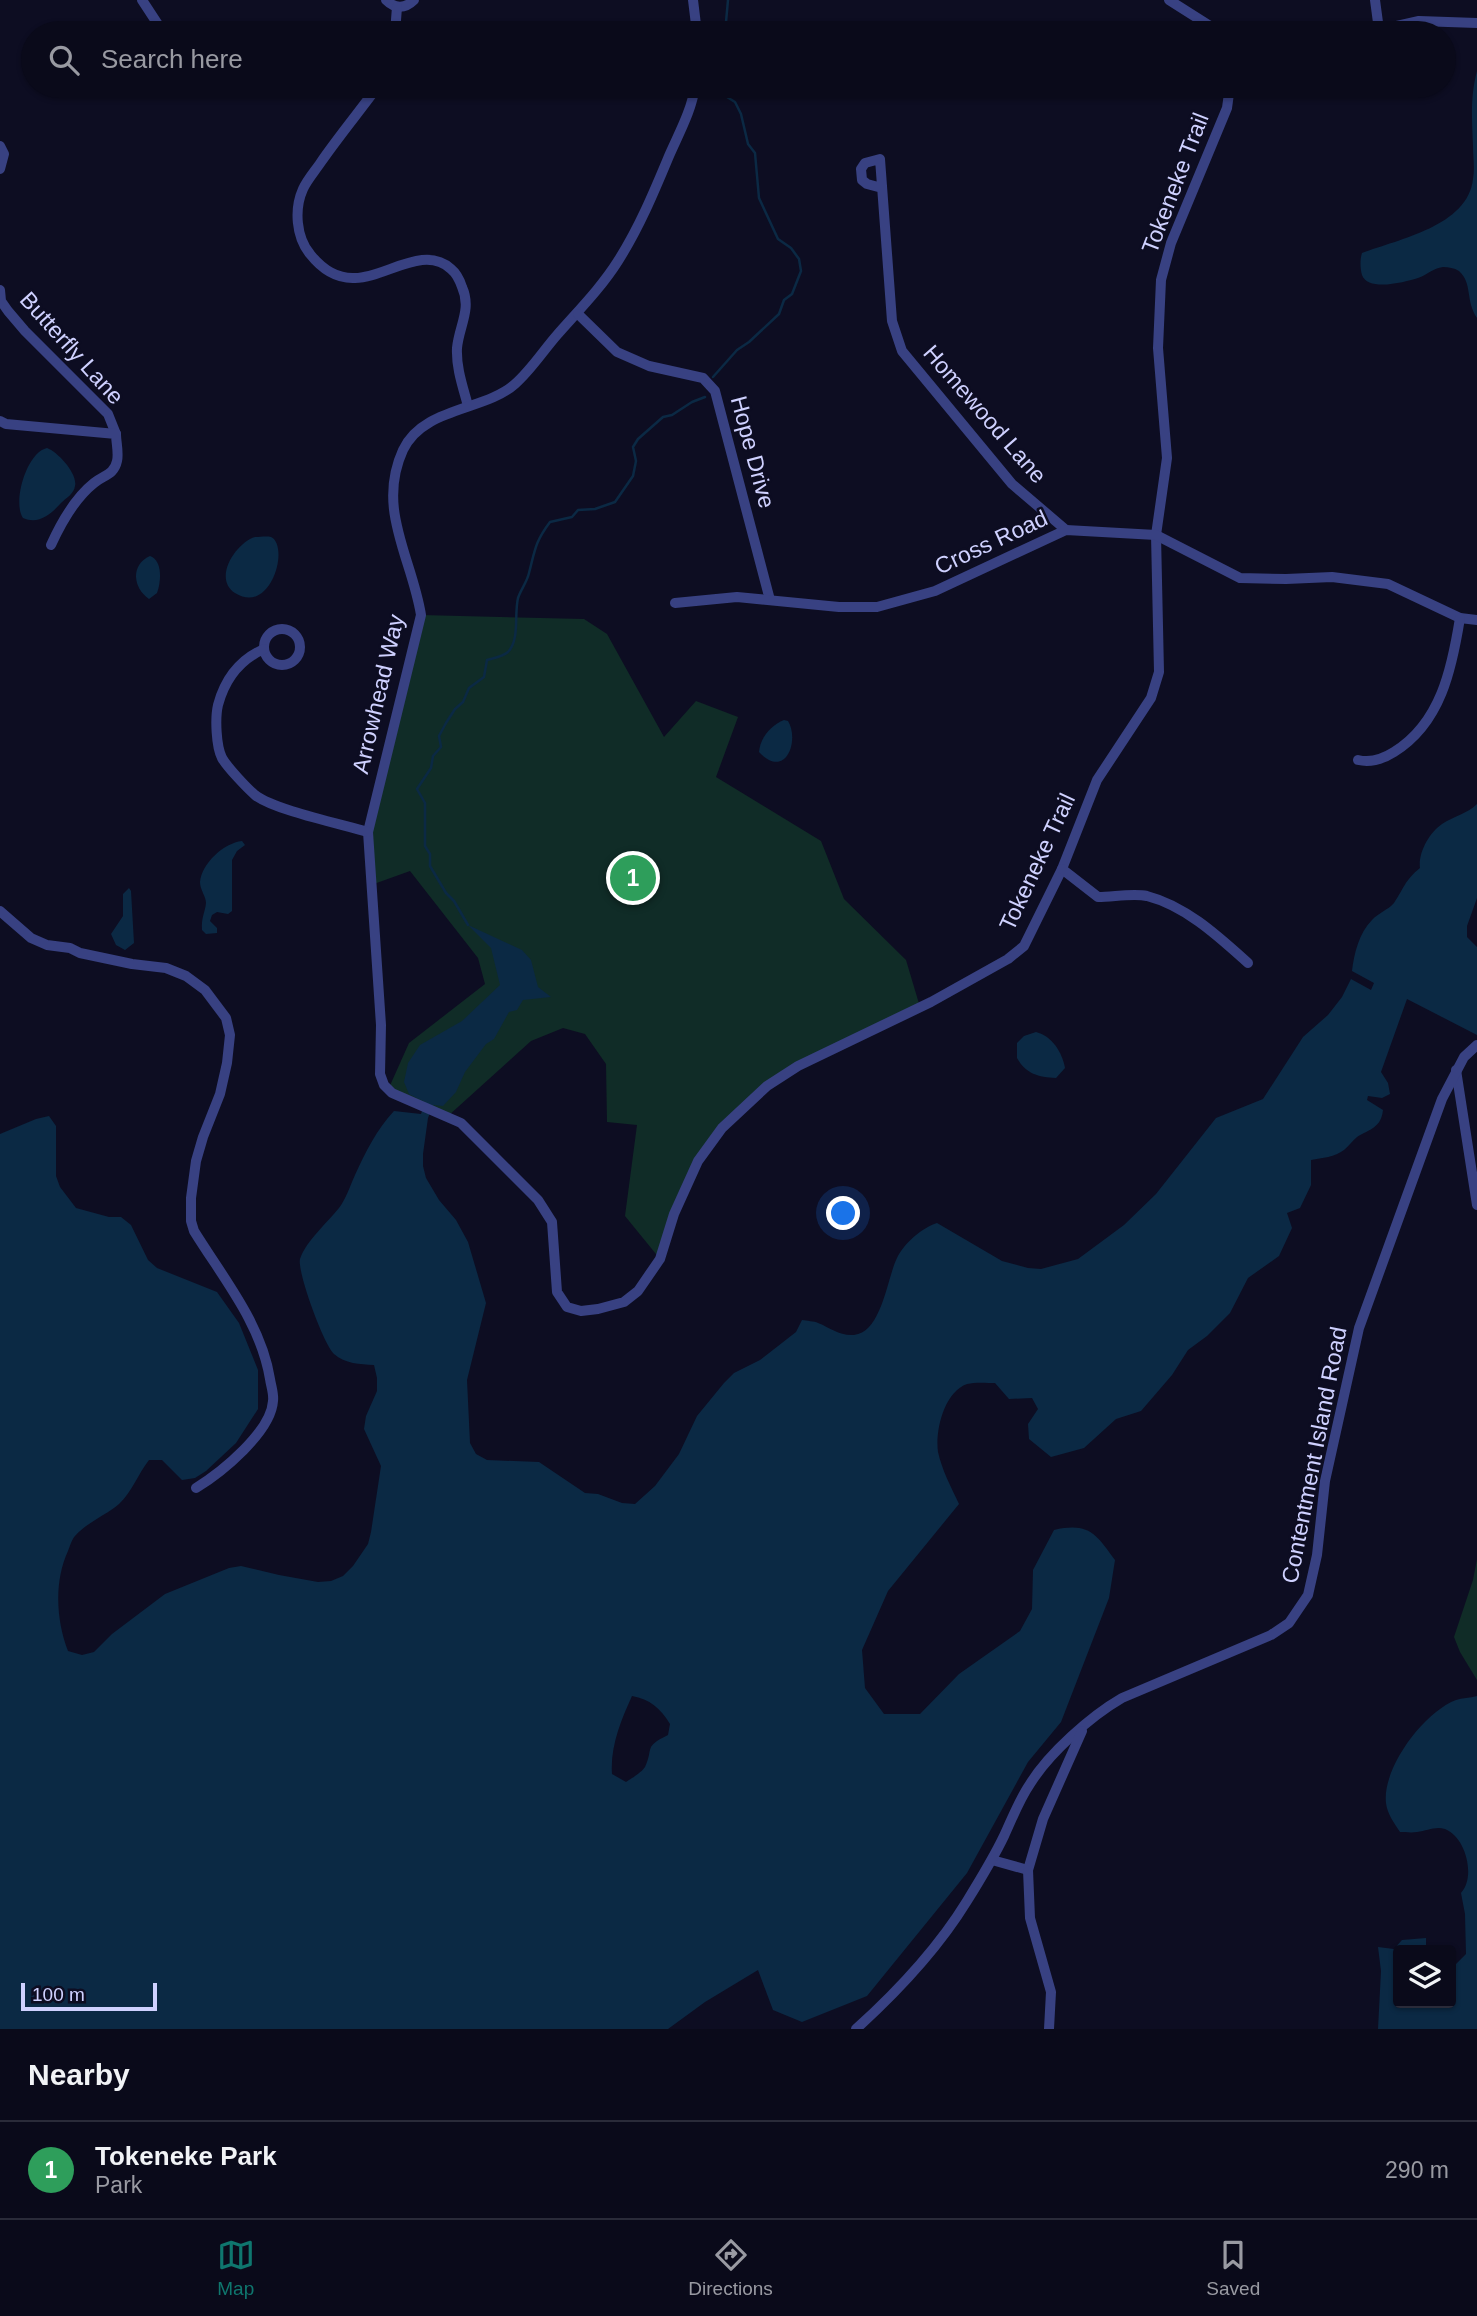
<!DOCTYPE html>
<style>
body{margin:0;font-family:Helvetica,sans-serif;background:#131323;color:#f1f3f6}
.controls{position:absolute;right:21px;bottom:21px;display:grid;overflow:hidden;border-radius:7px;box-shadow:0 2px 5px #0004}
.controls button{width:63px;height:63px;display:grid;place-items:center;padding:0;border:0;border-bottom:2px solid #2a2b39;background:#0a0a1a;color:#f1f3f6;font:35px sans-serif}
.scale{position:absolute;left:21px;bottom:18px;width:136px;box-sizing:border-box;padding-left:7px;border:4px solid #cfd1ff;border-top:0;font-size:19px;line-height:24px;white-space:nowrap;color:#cfd1ff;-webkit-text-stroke:5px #0d0d22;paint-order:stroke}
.you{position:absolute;left:844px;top:1214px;width:24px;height:24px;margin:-18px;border:5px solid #fff;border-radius:50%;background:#1a73e8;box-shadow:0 0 0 10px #1a73e833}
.badge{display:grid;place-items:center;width:46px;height:46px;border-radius:50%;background:#0f766e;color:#fff;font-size:23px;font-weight:700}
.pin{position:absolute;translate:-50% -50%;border:4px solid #fff;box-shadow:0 2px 7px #0006}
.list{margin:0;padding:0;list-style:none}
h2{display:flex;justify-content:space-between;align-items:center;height:91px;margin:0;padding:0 28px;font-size:30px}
h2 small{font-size:23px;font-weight:400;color:#999aa2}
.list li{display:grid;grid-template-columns:46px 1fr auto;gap:21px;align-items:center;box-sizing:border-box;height:98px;padding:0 28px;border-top:2px solid #2a2b39}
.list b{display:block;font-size:26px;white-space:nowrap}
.list p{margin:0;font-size:23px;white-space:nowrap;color:#999aa2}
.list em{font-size:23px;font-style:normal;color:#999aa2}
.icon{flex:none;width:38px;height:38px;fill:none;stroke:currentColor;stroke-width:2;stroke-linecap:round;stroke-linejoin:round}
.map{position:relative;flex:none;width:1477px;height:2029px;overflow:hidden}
.search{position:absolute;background:#0a0a1a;box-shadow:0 2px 5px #0004;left:21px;right:21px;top:21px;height:77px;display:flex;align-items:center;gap:18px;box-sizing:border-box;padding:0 24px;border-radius:38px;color:#999aa2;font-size:26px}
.sheet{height:189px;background:#0a0a1a}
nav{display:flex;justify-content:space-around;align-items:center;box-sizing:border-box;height:98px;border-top:2px solid #2a2b39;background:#0a0a1a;font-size:19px;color:#999aa2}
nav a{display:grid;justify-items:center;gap:4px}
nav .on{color:#0f766e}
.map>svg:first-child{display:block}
</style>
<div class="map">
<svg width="1477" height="2029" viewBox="0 0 1477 2029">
<rect width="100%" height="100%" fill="#0d0d22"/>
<!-- green -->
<g fill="#102c27">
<path d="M421 615 584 619 607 634 664 737 696 701 738 717 716 777 821 841 844 899 906 960 920 1007 767 1086 698 1161 660 1259 625 1216 637 1125 607 1122 606 1064 585 1034 563 1028 531 1041 448 1116 388 1090 409 1043 485 984 478 958 410 871 371 885 368 832Z"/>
<path d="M1477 1559V1680L1460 1652 1454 1637 1473 1580Z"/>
</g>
<!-- water -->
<g fill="#0b2944" fill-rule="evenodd">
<path d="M1477 71V318C1465 300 1473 284 1459 271 1454 268 1449 267 1443 267 1433 268 1427 275 1418 278 1405 282 1368 292 1362 275 1360 268 1360 259 1362 253 1399 239 1468 226 1473 179 1475 168 1473 157 1473 146 1472 120 1470 97 1477 71Z"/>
<path d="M47 448C58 452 78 474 75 486 74 494 66 498 61 503 51 514 39 525 23 518 12 502 27 452 47 448Z"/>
<path d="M255 537C260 537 267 536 271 537 290 546 271 616 235 593 212 578 237 542 255 537Z"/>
<path d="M150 556C163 561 161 582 157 593L149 599C133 588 130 565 150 556Z"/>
<path d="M784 720 788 721C800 741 785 780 759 752 760 738 771 725 784 720Z"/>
<path d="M1477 804V898L1467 926V937L1477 947V1035L1407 999 1381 1072 1388 1083 1390 1094 1382 1098 1368 1096 1367 1100 1383 1110C1381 1128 1370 1129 1357 1137 1352 1141 1349 1146 1344 1150 1335 1157 1322 1158 1311 1160V1185L1300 1208 1287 1213 1292 1228 1279 1256 1248 1278 1230 1313 1207 1336 1188 1350 1172 1375 1141 1411 1116 1419 1084 1448 1051 1457 1029 1439 1028 1424 1038 1409 1032 1398 1009 1399 995 1383C987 1383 975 1382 967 1384 944 1392 935 1431 938 1452 942 1470 951 1487 959 1504L888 1591 862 1650 865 1688 884 1714H920L959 1674 1020 1631 1032 1609 1033 1570 1054 1530C1089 1522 1096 1534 1115 1560L1109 1598 1061 1722 1028 1762 967 1873 867 1996 802 2022 773 2010 758 1970 705 2002 668 2029H0V1134L36 1119 49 1116 56 1126V1176L60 1187 76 1208 109 1217H121L131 1225 148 1260 157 1268 217 1292 239 1323 258 1370V1409L236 1443 206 1471 195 1478 182 1480 162 1460H149C138 1474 132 1492 119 1504 106 1515 86 1523 75 1536 72 1539 70 1546 68 1551 54 1581 56 1620 68 1651L82 1655 94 1652 112 1634 165 1594 229 1568 241 1566 279 1575 318 1582 331 1581 343 1576 353 1566 368 1544 371 1532 381 1466 364 1429 366 1416 377 1391V1378L374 1365C360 1364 345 1364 334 1354 324 1345 297 1272 300 1259 306 1241 327 1223 339 1208 346 1199 350 1186 355 1175 365 1153 377 1129 394 1111L421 1114 425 1102 409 1094 404 1082 408 1063 420 1045 462 1021 500 985 491 948 468 925 522 950 531 960 538 987 551 997 523 1000 517 1010 509 1012 494 1039 486 1044 465 1072 456 1092 443 1106 433 1105 428 1118 423 1154V1166L426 1178 439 1200 456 1220 468 1242 486 1303 467 1380 470 1443 476 1454 487 1460 539 1462 585 1493 598 1494 622 1503 635 1504 655 1486 679 1454 697 1416 724 1383 734 1373 760 1360 796 1332 802 1320C807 1321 814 1321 818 1323 831 1328 839 1336 854 1335 882 1332 887 1278 897 1258 904 1243 922 1228 937 1223L1002 1261 1028 1268 1041 1269 1078 1259 1124 1225 1156 1194 1216 1118 1263 1099 1303 1037 1328 1015 1342 997 1351 979 1371 990 1374 983 1352 971C1354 954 1359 933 1372 920 1378 913 1388 910 1394 903 1404 888 1405 880 1420 868 1418 853 1429 833 1442 824 1454 816 1467 814 1477 804ZM632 1696C650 1699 660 1708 670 1724L668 1735C643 1747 654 1748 645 1767 641 1773 632 1778 626 1782L612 1774C610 1747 621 1720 632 1696Z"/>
<path d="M242 841 245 845 237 851 232 860V911L228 914 217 912 212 915 210 921 217 928V933L206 934 202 930C201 917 205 913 206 903 206 896 200 890 200 882 202 863 224 843 242 841Z"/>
<path d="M129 888 131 891 134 943 125 950 116 945 111 934 123 916V894Z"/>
<path d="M1036 1032C1052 1036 1062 1052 1065 1068L1056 1078C1038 1077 1026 1074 1017 1058V1043L1024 1036Z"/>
<path d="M1477 1696V2029H1378L1381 1971 1378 1947 1394 1949 1402 1940 1426 1938V1950H1398V2003H1451V1969L1466 1954 1465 1914 1461 1893C1476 1877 1466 1837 1445 1829 1435 1826 1427 1831 1417 1832 1411 1833 1405 1832 1400 1832 1394 1823 1387 1813 1386 1803 1382 1768 1424 1712 1456 1700 1462 1698 1470 1698 1477 1696Z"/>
</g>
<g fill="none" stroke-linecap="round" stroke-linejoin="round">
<!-- stream -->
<g stroke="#0b2944" stroke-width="2.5">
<path d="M725 33 728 0"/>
<path d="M713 377 737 350 749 342 779 314 784 300 792 294 801 271 799 259 791 248 778 239 759 198 755 153 748 144 741 114 735 102 719 92 720 86"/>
<path d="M468 925 454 901 446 893 430 866V854L425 846V803L417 789 431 768 433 756 441 747 439 736 446 723 455 709 463 702 469 688 484 677 487 660C494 658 502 657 508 652 520 639 514 615 518 598 521 589 527 582 529 573 535 550 535 542 550 522L572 517 578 510 595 509 615 502 633 476 636 461 633 447 638 439 663 417 672 415 692 402 705 397"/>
</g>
<!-- minor -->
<g stroke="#384182" stroke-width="10">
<path d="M142 0 161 29"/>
<path d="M386 0C395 9 405 9 414 0"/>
<path d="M693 0 697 33"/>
<path d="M1169 0 1221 33"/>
<path d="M1375 0 1379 30"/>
<path d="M395 33 397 7"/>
<path d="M1341 33 1379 30 1419 21 1477 23"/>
<path d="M378 86C359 112 339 136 321 162 315 171 307 180 303 189 294 209 296 237 310 254 321 268 336 279 355 278 385 278 424 244 451 269 456 273 460 281 462 287 472 309 459 326 457 348 456 368 463 387 468 406"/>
<path d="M695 86C692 110 679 133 669 156 654 192 639 228 618 261 601 288 578 311 557 335 543 351 531 370 515 384 485 411 423 407 403 450 376 509 412 558 421 615L368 832 381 1025 380 1074 384 1085 392 1093 461 1123 538 1200 552 1222 557 1292 567 1307 581 1311 598 1309 624 1302 638 1291 660 1259 674 1214 698 1161 722 1128 767 1086 798 1066 931 1002 1008 959 1024 946 1062 869 1097 780 1151 698 1159 672 1156 535 1167 458 1158 348 1161 280 1171 243 1227 108 1230 86"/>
<path d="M0 146 4 154 0 169"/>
<path d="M882 188 867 184 862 180 861 169 865 163 880 159 892 321 902 351 1012 484 1066 530"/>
<path d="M0 290 1 301 8 311 25 331 108 414 116 434"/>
<path d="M578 314 617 352 649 366 703 378 715 391 770 600"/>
<path d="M0 421 6 424 116 434C116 442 119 453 117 461 114 475 104 475 94 483 75 498 61 523 51 545"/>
<path d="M675 603 737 597 839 607H877L935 591 1066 530 1156 535 1240 578 1286 579 1332 577 1388 584 1460 618 1477 620"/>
<circle cx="282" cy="647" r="18"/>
<path d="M264 649C239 660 225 679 218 705 215 718 216 746 222 758 227 767 247 788 255 795 274 810 341 824 368 832"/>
<path d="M1358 760C1371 763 1383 759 1394 752 1441 723 1452 668 1460 618"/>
<path d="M1062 869 1098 897C1113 897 1133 893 1147 896 1186 906 1219 937 1248 963"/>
<path d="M0 911 31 938 47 945 70 948 80 953 132 964 166 968 186 976 205 990 226 1018 230 1035 227 1063 220 1094 203 1137 196 1161 191 1198V1221L194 1231C223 1278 261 1323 270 1379 271 1386 274 1394 273 1401 271 1432 222 1472 196 1488"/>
<path d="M1456 1070 1477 1205"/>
<path d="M992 1860 1028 1870"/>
<path d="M856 2029C898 1991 937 1950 967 1901 980 1880 993 1859 1004 1836 1012 1819 1019 1800 1030 1784 1049 1753 1091 1716 1122 1698L1271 1635 1289 1623 1308 1595 1317 1555 1325 1481 1359 1328 1442 1099 1464 1057 1477 1045"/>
<path d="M1049 2029 1051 1992 1030 1918 1028 1870 1043 1819 1082 1731"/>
</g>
</g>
<g text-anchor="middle" stroke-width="5" stroke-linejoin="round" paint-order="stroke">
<!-- street labels -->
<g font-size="23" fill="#cfd1ff" stroke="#0d0d22">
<text transform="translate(1175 183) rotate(-69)" y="8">Tokeneke Trail</text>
<text transform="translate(72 348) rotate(48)" y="8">Butterfly Lane</text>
<text transform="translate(985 414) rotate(49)" y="8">Homewood Lane</text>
<text transform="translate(753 452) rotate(75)" y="8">Hope Drive</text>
<text transform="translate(991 542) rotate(-25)" y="8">Cross Road</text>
<text transform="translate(378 694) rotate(-77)" y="8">Arrowhead Way</text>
<text transform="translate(1037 862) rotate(-65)" y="8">Tokeneke Trail</text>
<text transform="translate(1314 1455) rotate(-79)" y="8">Contentment Island Road</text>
</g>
</g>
</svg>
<div class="controls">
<button><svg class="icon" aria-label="layers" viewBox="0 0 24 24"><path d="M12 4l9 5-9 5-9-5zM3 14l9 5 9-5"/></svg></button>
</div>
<div class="scale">100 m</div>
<div class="you"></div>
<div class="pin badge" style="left:633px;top:878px;background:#2e9e5b">1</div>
<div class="search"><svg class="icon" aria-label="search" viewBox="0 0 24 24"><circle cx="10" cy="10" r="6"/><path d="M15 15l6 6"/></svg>Search here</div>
</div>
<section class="sheet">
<h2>Nearby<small></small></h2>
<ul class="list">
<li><span class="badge" style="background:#2e9e5b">1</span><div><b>Tokeneke Park</b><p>Park</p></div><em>290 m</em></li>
</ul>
</section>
<nav>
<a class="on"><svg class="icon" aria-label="map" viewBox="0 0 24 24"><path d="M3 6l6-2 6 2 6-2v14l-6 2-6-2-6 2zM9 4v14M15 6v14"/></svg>Map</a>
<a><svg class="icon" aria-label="directions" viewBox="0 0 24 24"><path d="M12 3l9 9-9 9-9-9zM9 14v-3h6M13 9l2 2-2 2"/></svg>Directions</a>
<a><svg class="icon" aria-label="saved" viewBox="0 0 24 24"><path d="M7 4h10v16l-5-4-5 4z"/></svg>Saved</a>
</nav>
